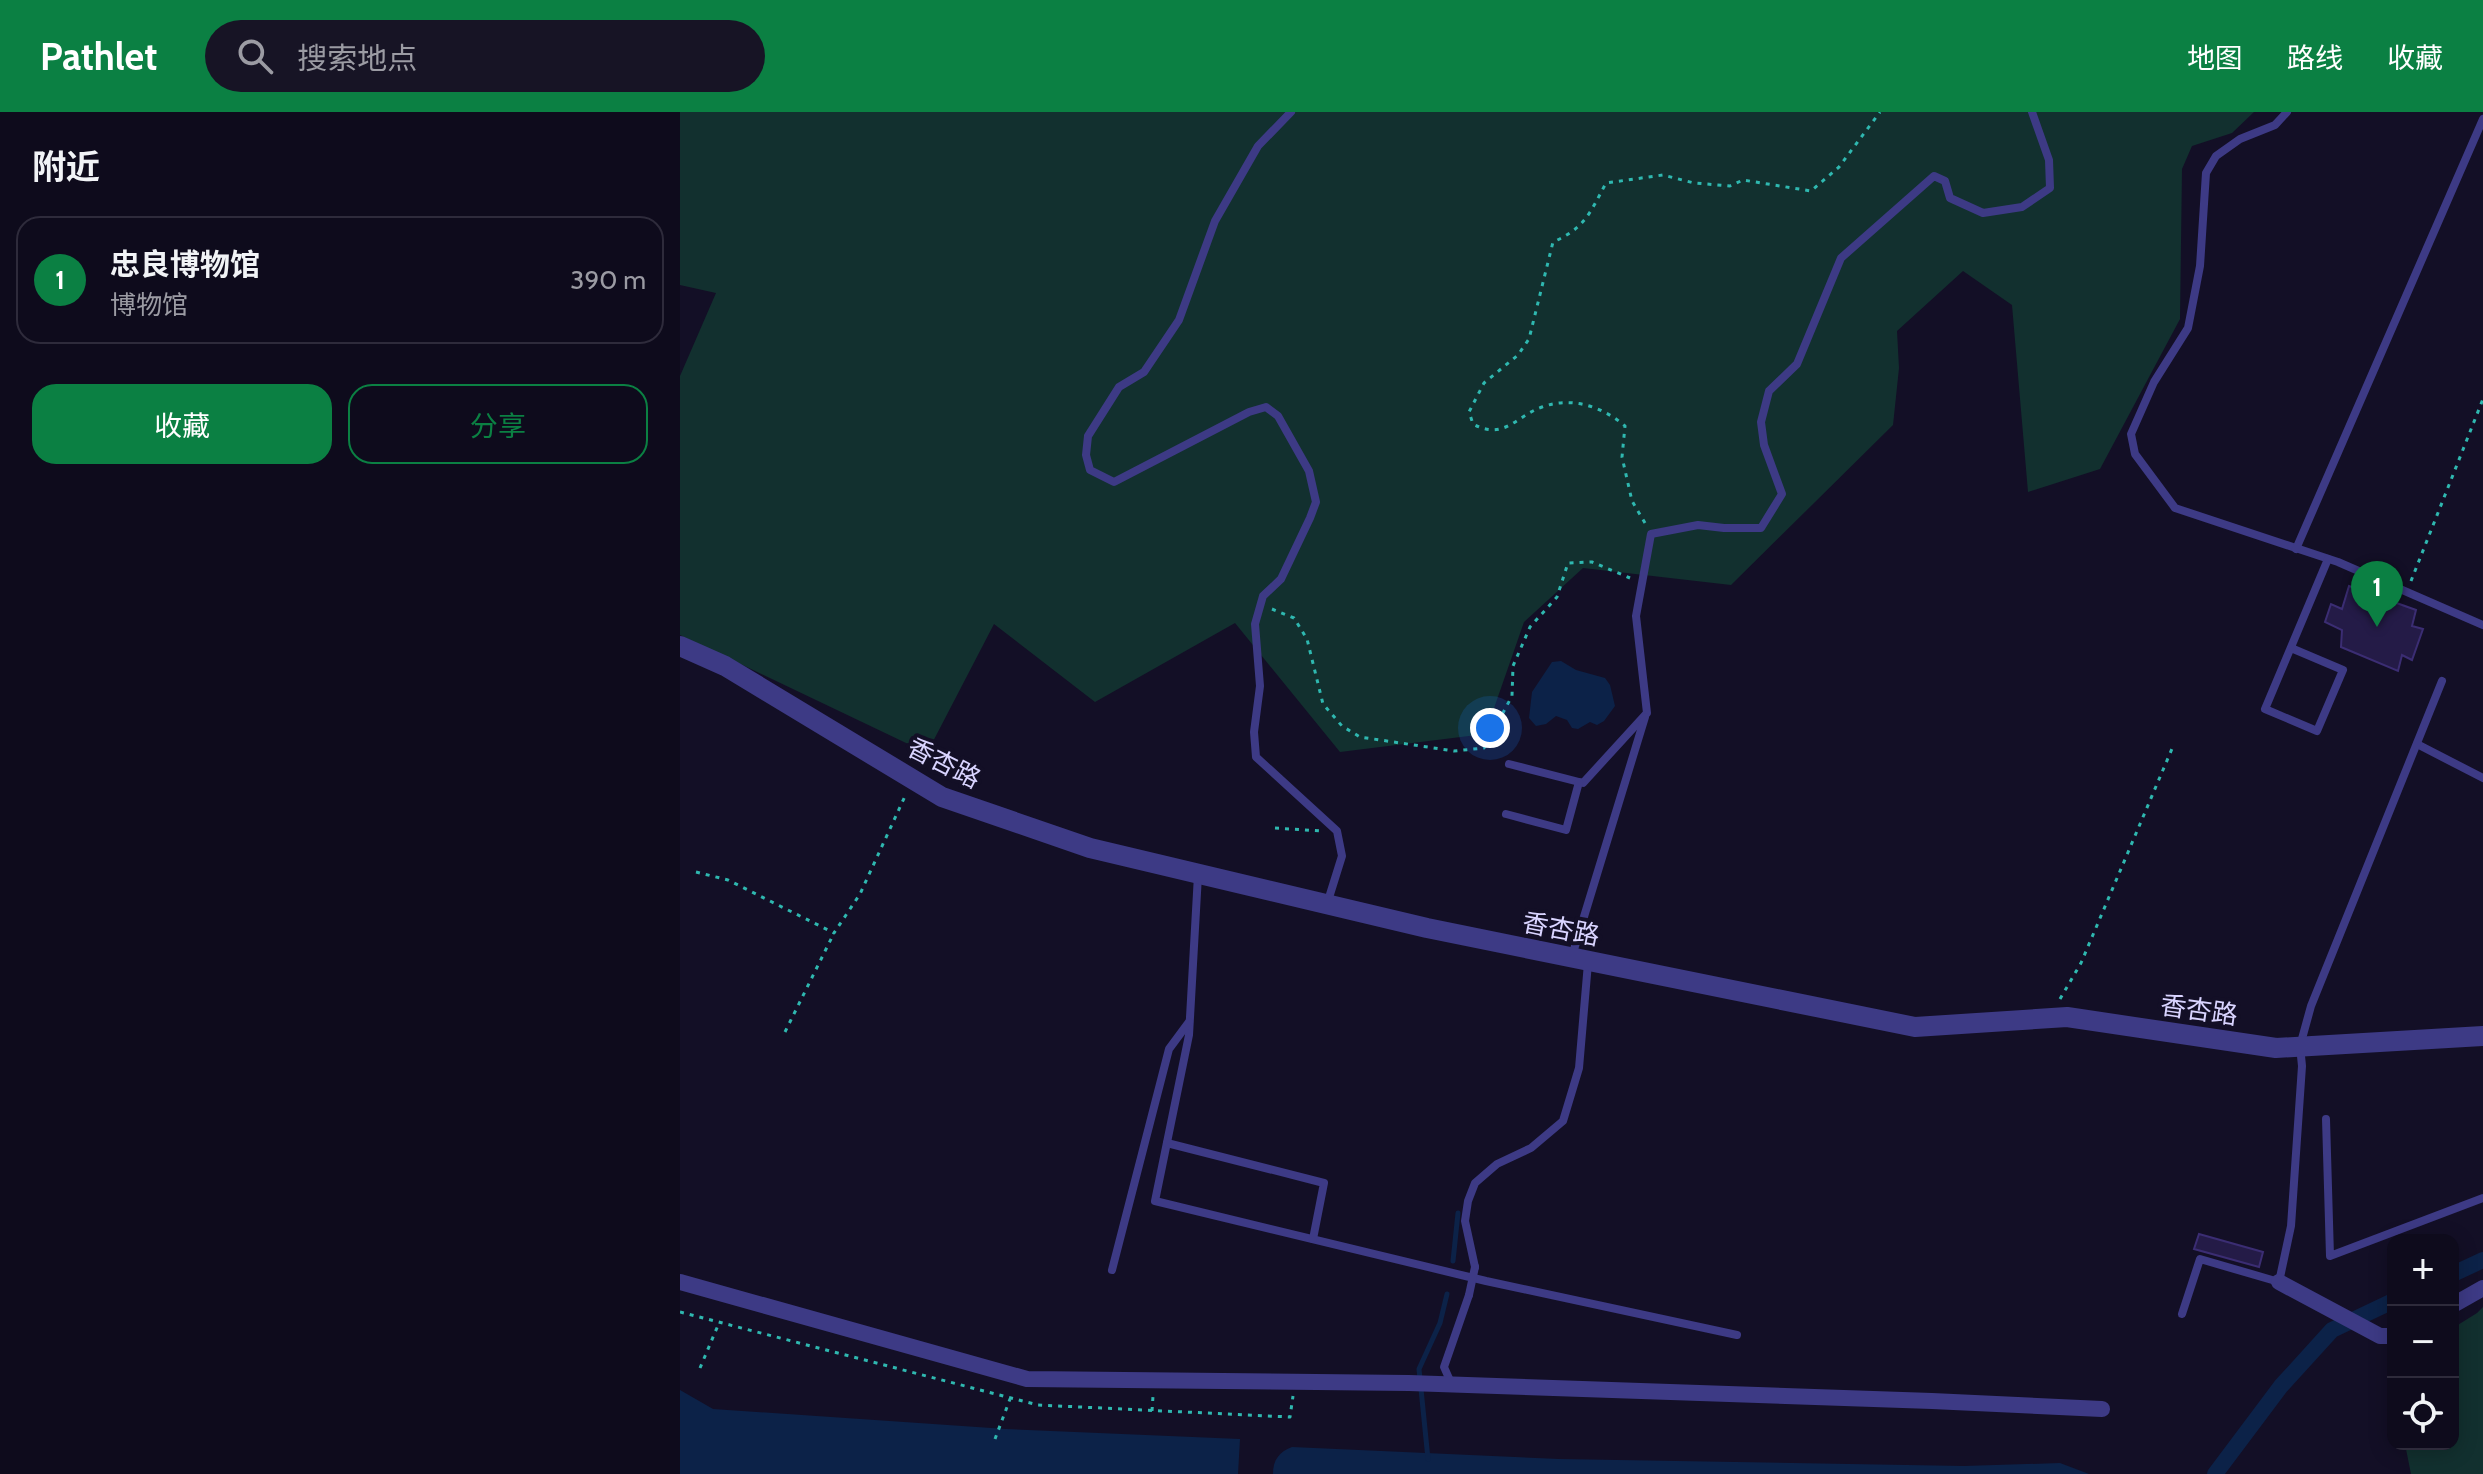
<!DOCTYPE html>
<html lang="zh">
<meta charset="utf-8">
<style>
body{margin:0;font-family:Cabin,"Noto Sans SC",sans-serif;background:#171425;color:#f1f3f6}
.controls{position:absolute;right:24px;bottom:24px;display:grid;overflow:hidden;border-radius:16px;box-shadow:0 4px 20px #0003}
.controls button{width:72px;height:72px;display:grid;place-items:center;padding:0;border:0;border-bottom:2px solid #2e2b3b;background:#0e0b1c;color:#f1f3f6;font:40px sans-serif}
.you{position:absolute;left:810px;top:616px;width:28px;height:28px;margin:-20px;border:6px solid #fff;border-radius:50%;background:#1a73e8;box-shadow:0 0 0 12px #1a73e833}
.badge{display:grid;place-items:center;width:52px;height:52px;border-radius:50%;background:#0b8043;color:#fff;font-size:26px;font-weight:700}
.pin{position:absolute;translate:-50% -66px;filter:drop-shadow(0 2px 4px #0008)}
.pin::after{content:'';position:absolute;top:42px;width:28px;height:24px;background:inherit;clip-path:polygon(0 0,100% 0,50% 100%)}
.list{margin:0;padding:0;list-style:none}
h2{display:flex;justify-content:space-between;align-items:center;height:104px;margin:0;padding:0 32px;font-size:34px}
h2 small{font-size:26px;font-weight:400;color:#9b9ba3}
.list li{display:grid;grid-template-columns:52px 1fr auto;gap:24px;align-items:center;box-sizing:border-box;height:128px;margin:0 16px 16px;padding:0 16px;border:2px solid #2e2b3b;border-radius:24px}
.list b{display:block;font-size:30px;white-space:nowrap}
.list p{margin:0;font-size:26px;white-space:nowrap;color:#9b9ba3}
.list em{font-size:26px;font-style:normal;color:#9b9ba3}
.actions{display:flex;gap:16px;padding:24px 32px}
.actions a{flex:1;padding:18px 0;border:2px solid #0b8043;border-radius:24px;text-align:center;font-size:28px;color:#0b8043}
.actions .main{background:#0b8043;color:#fff}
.icon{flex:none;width:44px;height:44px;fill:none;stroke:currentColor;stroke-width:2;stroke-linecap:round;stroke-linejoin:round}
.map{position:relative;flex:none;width:1803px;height:1362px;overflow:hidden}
header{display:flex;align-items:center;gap:48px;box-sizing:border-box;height:112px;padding:0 40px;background:#0b8043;color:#fff}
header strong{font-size:38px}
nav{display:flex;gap:44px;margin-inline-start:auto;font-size:28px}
.search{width:560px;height:72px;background:#171425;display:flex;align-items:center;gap:20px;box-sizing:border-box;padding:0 28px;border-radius:44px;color:#9b9ba3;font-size:30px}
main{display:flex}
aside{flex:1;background:#0e0b1c}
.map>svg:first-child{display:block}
</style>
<header>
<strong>Pathlet</strong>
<div class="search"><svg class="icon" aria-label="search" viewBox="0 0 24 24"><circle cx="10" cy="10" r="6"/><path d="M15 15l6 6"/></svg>搜索地点</div>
<nav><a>地图</a><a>路线</a><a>收藏</a></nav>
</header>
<main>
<aside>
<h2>附近<small></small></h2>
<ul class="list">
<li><span class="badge">1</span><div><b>忠良博物馆</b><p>博物馆</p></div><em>390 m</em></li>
</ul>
<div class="actions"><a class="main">收藏</a><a>分享</a></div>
</aside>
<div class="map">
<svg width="1803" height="1362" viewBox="0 0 1803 1362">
<rect width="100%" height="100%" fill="#130f26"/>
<!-- green -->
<g fill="#12302f">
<path d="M0 0H1574L1552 21 1512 34 1502 57 1500 207 1420 357 1348 380 1332 193 1283 159 1217 219 1219 256 1213 313 1051 473 903 456 844 510 805 622 660 640 555 511 415 590 314 512 247 641 0 523V264L36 181 0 173Z"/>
<path d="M1803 1195V1362H1731L1725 1332H1773V1216L1797 1201Z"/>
</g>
<!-- water -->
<g fill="#0c2248">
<path d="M881 549 896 558 925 566 930 573 935 594 924 609 917 613 910 610 898 617 892 616 887 608 876 604 866 612 856 614 849 606 852 580 872 550Z"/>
<path d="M0 1278 33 1297 326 1317 560 1327 558 1362H0Z"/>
<path d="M612 1335 879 1347 1284 1354 1380 1351 1409 1362H593C593 1348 599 1340 612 1335Z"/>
</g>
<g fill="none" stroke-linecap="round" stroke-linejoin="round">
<!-- stream -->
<g stroke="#0c2248" stroke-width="5">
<path d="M773 1149 778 1101"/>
<path d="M748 1347 739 1257 760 1211 767 1182"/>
</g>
<!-- canal -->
<g stroke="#0c2248" stroke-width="16">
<path d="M1773 1162 1803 1148"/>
<path d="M1535 1362 1601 1274 1652 1218 1713 1189"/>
</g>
</g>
<!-- building -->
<g fill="#241b47" stroke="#3b2d73" stroke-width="2">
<path d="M1669 474 1736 498 1732 514 1743 517 1732 548 1722 543 1718 559 1661 535 1662 518 1645 510 1651 492 1662 497Z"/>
<path d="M1519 1122 1583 1140 1579 1155 1514 1137Z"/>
</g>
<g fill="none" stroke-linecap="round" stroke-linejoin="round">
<!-- path -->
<g stroke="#2fb8b0" stroke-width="3" stroke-dasharray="4 6" stroke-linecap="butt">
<path d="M965 411 952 389 942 345 945 314C923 295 892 284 862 295 836 304 824 329 793 312L789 300 804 271 838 243 849 227 873 130C905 116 910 101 926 71L983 63 1014 71 1050 74 1063 68 1131 79 1159 55 1200 0"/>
<path d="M1731 469 1803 287"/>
<path d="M592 497 614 506 627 527 643 592 662 614 680 625 774 639 804 636 832 584 833 554 850 515 877 485 888 451 912 450 950 466"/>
<path d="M595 716 641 719"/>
<path d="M16 760 48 768 154 821 180 782 226 682"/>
<path d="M1380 887 1401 851 1494 632"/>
<path d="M105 920 154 821"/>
<path d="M0 1200 358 1293 610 1305 613 1284"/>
<path d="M20 1256 39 1211"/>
<path d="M472 1299 473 1284"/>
<path d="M315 1327 330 1287"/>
</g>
<!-- service -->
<g stroke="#3d3a85" stroke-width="8">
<path d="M611 0 578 34 535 109 499 208 464 260 439 275 408 324 406 343 410 358 434 370 569 300 586 295 598 304 629 359 636 390 630 406 601 467 583 484 575 512 580 574 574 620 576 645 657 719 662 744 647 792"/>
<path d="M1607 0 1595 13 1560 27 1536 44 1526 61 1520 154 1508 216 1474 270 1451 322 1455 342 1495 396 1658 450 1803 513"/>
<path d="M1616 437 1803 7"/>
<path d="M1611 536 1663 558 1637 619 1585 597 1648 447"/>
<path d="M1737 632 1803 666"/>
<path d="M829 652 903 671 967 601 956 504 971 422 1018 413 1044 416H1081L1102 382 1084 333 1081 310 1089 279 1117 252 1161 146 1254 64 1265 69 1270 86 1303 101 1342 95 1370 76 1369 48 1352 0"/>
<path d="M826 702 886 718 899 670"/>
<path d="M518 763 509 923 475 1089 806 1169 1057 1223"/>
<path d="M892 844 965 605"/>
<path d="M1646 1007 1650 1144 1803 1086"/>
<path d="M487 1031 644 1071 633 1127"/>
<path d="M795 1155 785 1109 788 1089 795 1071 817 1052 851 1036 883 1009 899 956 908 851"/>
<path d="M432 1158 489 937 509 910"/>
<path d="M1502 1202 1520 1147 1599 1170 1611 1114 1622 954 1620 934 1631 894 1762 569"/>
<path d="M772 1273 764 1255 789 1183"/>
</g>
<!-- minor -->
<g stroke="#3d3a85" stroke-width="16">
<path d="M0 1170 347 1267 729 1271 1252 1289 1422 1297"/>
<path d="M1599 1170 1700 1224H1713"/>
<path d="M1773 1193 1803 1176"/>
</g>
<!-- tertiary -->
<path stroke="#3d3a85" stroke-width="20" d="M0 534 45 554 262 685 410 736 747 816 1235 915 1387 905 1596 936 1803 924"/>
<!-- service-bridge -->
<path stroke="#3d3a85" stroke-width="8" d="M789 1183 795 1155"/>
</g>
<g text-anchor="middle" stroke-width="8" stroke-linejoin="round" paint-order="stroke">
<!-- street labels -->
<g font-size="26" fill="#d9d4ff" stroke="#130f26">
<text transform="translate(264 651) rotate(27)" y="9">香杏路</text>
<text transform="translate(881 817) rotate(11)" y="9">香杏路</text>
<text transform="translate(1519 898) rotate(8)" y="9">香杏路</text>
</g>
</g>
</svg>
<div class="controls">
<button>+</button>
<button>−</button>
<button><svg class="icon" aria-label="locate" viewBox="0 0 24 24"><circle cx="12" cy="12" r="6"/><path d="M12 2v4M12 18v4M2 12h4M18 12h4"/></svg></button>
</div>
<div class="you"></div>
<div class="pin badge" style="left:1697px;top:515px">1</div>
</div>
</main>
